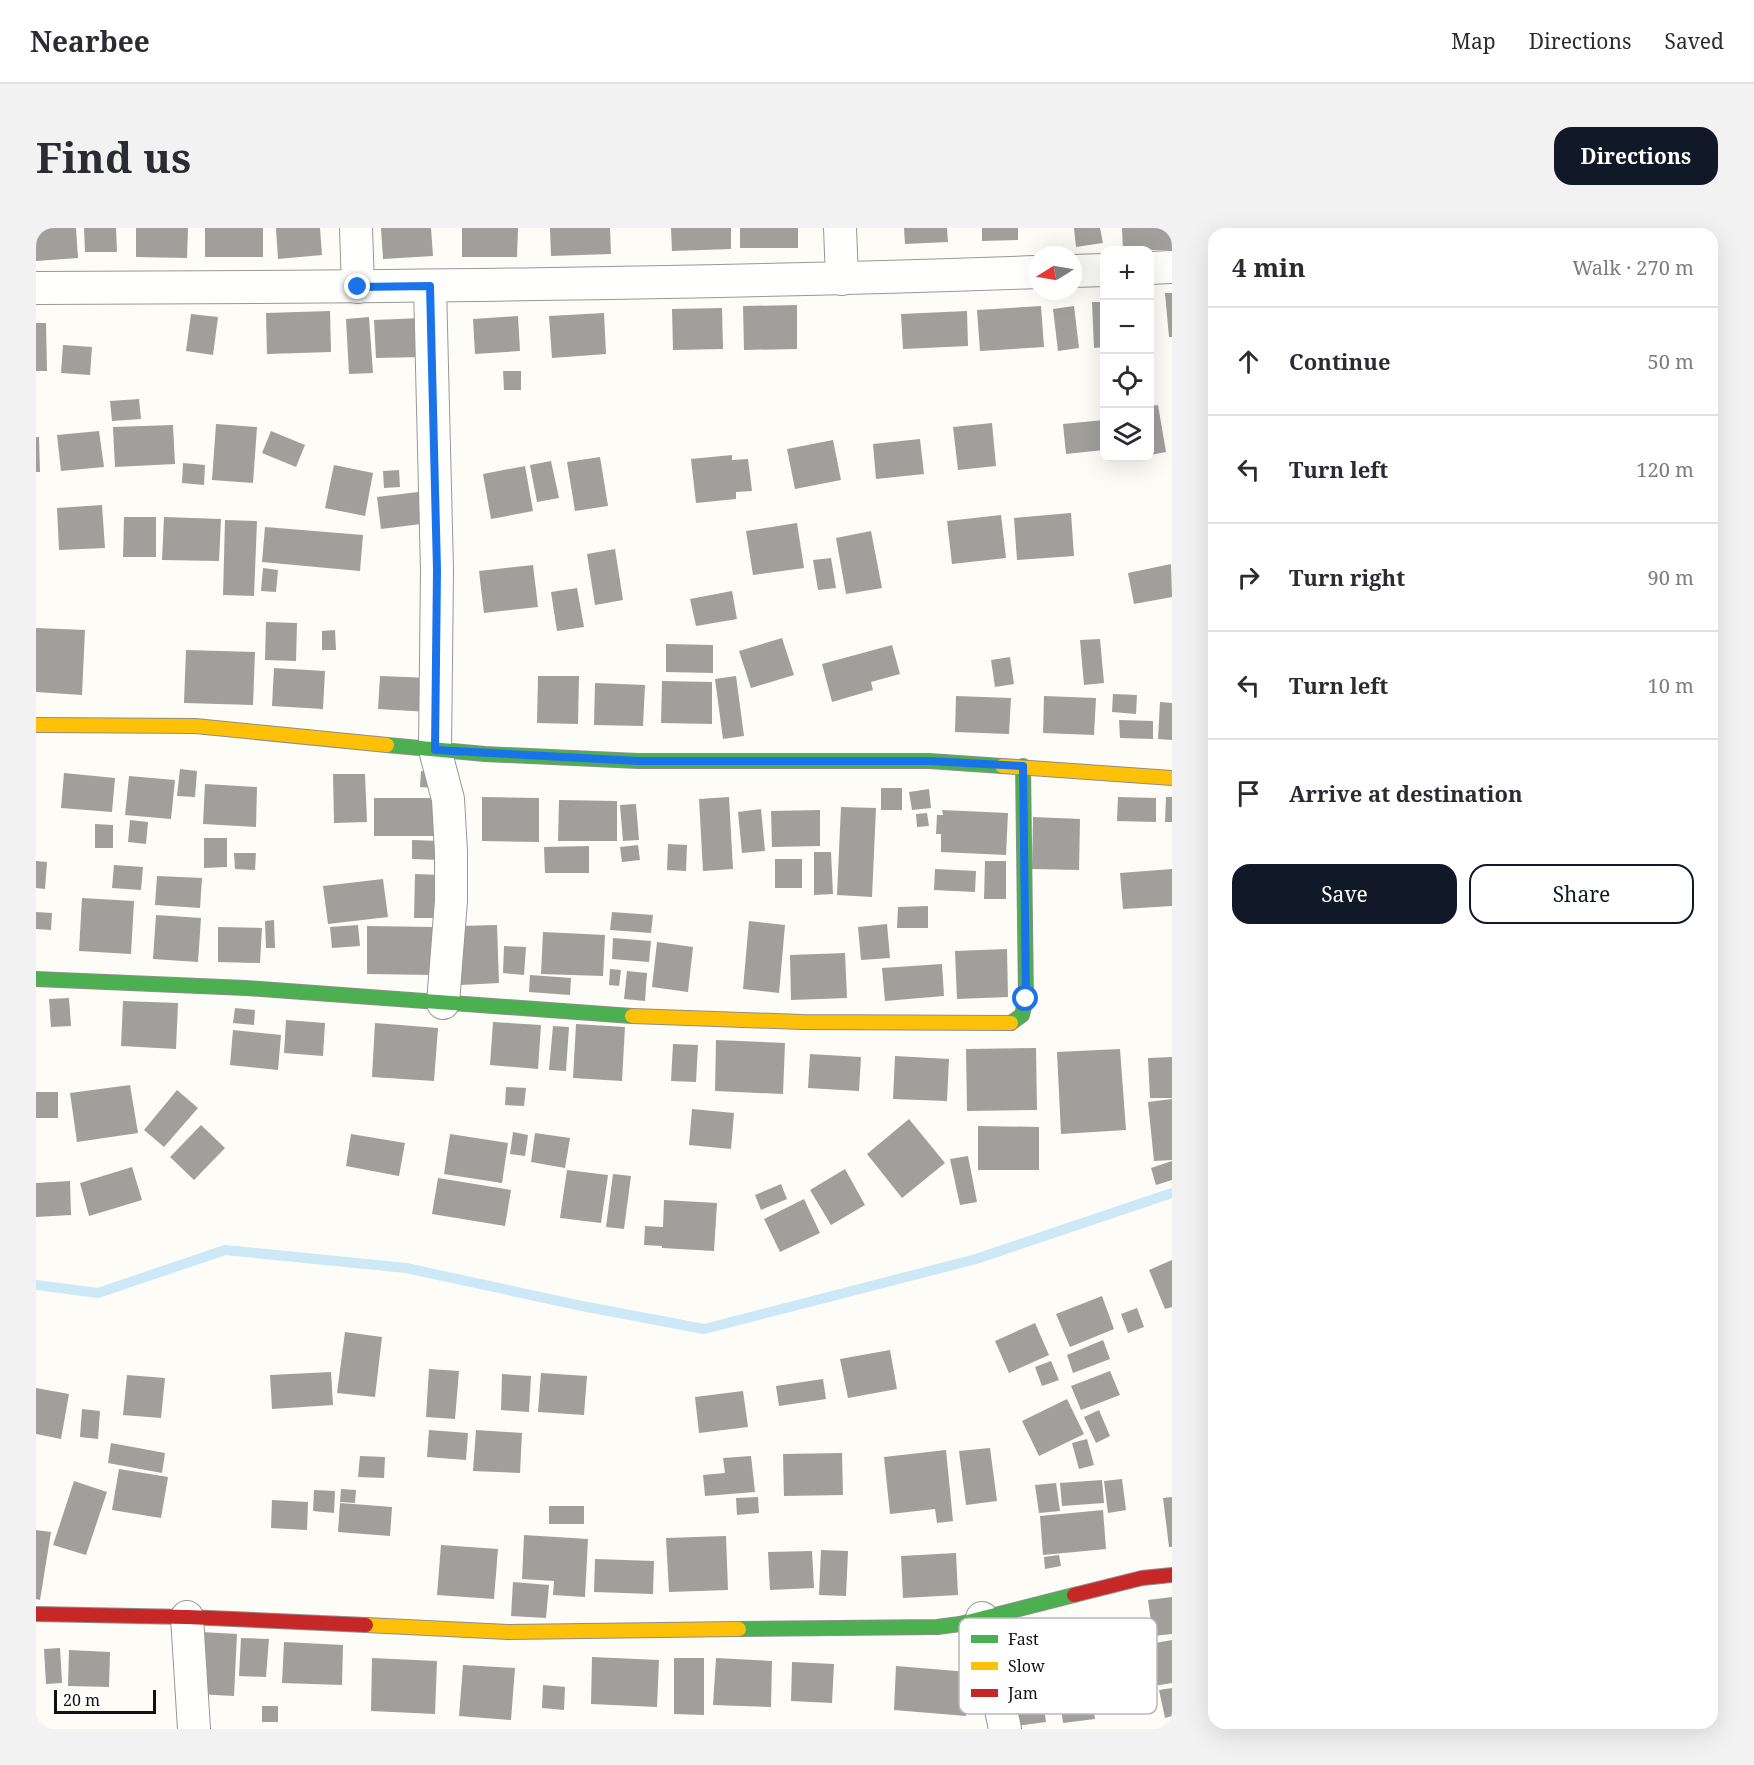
<!DOCTYPE html>
<meta charset="utf-8">
<style>
body{margin:0;font-family:"Noto Serif",serif;background:#f2f2f3;color:#2b2b33}
.controls{position:absolute;right:18px;top:18px;display:grid;overflow:hidden;border-radius:12px;box-shadow:0 6px 24px #0002}
.controls button{width:54px;height:54px;display:grid;place-items:center;padding:0;border:0;border-bottom:2px solid #e1e1e2;background:#fff;color:#2b2b33;font:30px sans-serif}
.compass{position:absolute;left:992px;top:18px;width:54px;height:54px;border-radius:50%;background:#fff;box-shadow:0 6px 24px #0002;rotate:259deg}
.scale{position:absolute;left:18px;bottom:15px;width:102px;box-sizing:border-box;padding-left:6px;border:3px solid #111;border-top:0;font-size:16px;line-height:21px;white-space:nowrap;color:#111;-webkit-text-stroke:4px #fff;paint-order:stroke}
.stop{position:absolute;width:18px;height:18px;margin:-14px;border:4px solid #1a73e8;border-radius:50%;background:#fff}
.stop.end{background:#1a73e8;border-color:#fff;box-shadow:0 2px 6px #0008}
.list{margin:0;padding:0;list-style:none}
h2{display:flex;justify-content:space-between;align-items:center;height:78px;margin:0;padding:0 24px;font-size:26px}
h2 small{font-size:20px;font-weight:400;color:#7c7c81}
.list li{display:grid;grid-template-columns:39px 1fr auto;gap:18px;align-items:center;box-sizing:border-box;height:108px;padding:0 24px;border-top:2px solid #e1e1e2}
.list b{display:block;font-size:22px;white-space:nowrap}
.list em{font-size:20px;font-style:normal;color:#7c7c81}
.actions{display:flex;gap:12px;padding:18px 24px}
.actions a{flex:1;padding:14px 0;border:2px solid #111827;border-radius:18px;text-align:center;font-size:21px;color:#111827}
.actions .main{background:#111827;color:#fff}
.icon{flex:none;width:33px;height:33px;fill:none;stroke:currentColor;stroke-width:2;stroke-linecap:round;stroke-linejoin:round}
.map{position:relative;flex:none;width:1136px;height:1501px;overflow:hidden;border-radius:18px}
header{display:flex;align-items:center;gap:36px;box-sizing:border-box;height:84px;padding:0 30px;background:#fff;border-bottom:2px solid #e1e1e2}
header strong{font-size:28px}
nav{display:flex;gap:33px;margin-inline-start:auto;font-size:21px}
.intro{display:flex;align-items:center;justify-content:space-between;box-sizing:border-box;height:144px;padding:0 36px}
h1{margin:0;font-size:42px}
.button{padding:15px 27px;border-radius:18px;background:#111827;color:#fff;font-size:21px;font-weight:700}
main{display:flex;gap:36px;padding:0 36px}
aside{flex:1;background:#fff;border-radius:18px;box-shadow:0 6px 24px #0002}
.map>svg:first-child{display:block}
</style>
<header>
<strong>Nearbee</strong>
<nav><a>Map</a><a>Directions</a><a>Saved</a></nav>
</header>
<div class="intro"><h1>Find us</h1><a class="button">Directions</a></div>
<main>
<div class="map">
<svg width="1136" height="1501" viewBox="0 0 1136 1501">
<rect width="100%" height="100%" fill="#fdfcf7"/>
<g fill="none" stroke-linecap="round" stroke-linejoin="round">
<!-- stream -->
<path stroke="#cde8f7" stroke-width="10" d="M0 1057 62 1065 189 1022 370 1040 546 1078 668 1101 940 1031 1136 965"/>
</g>
<!-- building -->
<g fill="#a19f9c">
<path d="M0 0H40L42 30 0 33Z"/>
<path d="M48 0H80L81 24H49Z"/>
<path d="M100 0H152L151 30 100 29Z"/>
<rect x="169" y="0" width="58" height="29"/>
<path d="M240 0H284L286 27 242 31Z"/>
<path d="M345 0H395L397 28 347 31Z"/>
<path d="M426 0H482L481 29H426Z"/>
<path d="M514 0H574L575 26 515 28Z"/>
<path d="M635 0H695V21L636 23Z"/>
<rect x="704" y="0" width="58" height="20"/>
<path d="M868 0H911L912 14 869 16Z"/>
<path d="M946 0H982V12L946 13Z"/>
<path d="M1038 0H1064L1067 15 1040 19Z"/>
<path d="M1086 0H1136V22H1087Z"/>
<path d="M1129 65H1136V109H1133Z"/>
<path d="M1056 74H1068V119L1058 120Z"/>
<path d="M761 77V121L708 122 707 78Z"/>
<path d="M1005 78 1008 119 944 123 941 82Z"/>
<path d="M1038 78 1043 120 1022 123 1017 81Z"/>
<path d="M686 80 687 121 637 122 636 81Z"/>
<path d="M294 83 295 124 231 126 230 85Z"/>
<path d="M931 83 932 118 867 121 865 86Z"/>
<path d="M568 85 570 126 516 130 513 88Z"/>
<path d="M155 86 182 89 177 127 150 123Z"/>
<path d="M482 88 484 123 439 126 437 91Z"/>
<path d="M333 89 337 145 313 146 310 91Z"/>
<path d="M385 90 386 129 340 130 338 92Z"/>
<path d="M0 95H10L11 143H0Z"/>
<path d="M27 117 56 119 54 147 25 145Z"/>
<path d="M467 143H485V162H468Z"/>
<path d="M103 171 105 191 76 193 74 173Z"/>
<path d="M1122 177 1130 224 1114 227V178Z"/>
<path d="M1068 192V222L1030 226 1027 196Z"/>
<path d="M956 195 960 238 922 242 917 199Z"/>
<path d="M180 196 221 199 217 255 176 252Z"/>
<path d="M137 197 139 236 79 239 77 199Z"/>
<path d="M63 203 68 239 25 243 21 207Z"/>
<path d="M235 203 269 217 260 239 226 225Z"/>
<path d="M0 209H3L4 244H0Z"/>
<path d="M884 211 888 246 840 251 837 216Z"/>
<path d="M797 212 805 252 759 261 751 221Z"/>
<path d="M696 227V232L712 231 716 263 700 264V271L660 275 655 231Z"/>
<path d="M564 229 572 278 539 283 531 234Z"/>
<path d="M515 233 523 270 501 274 494 237Z"/>
<path d="M147 235 169 237 168 257 146 255Z"/>
<path d="M298 237 337 245 329 288 289 280Z"/>
<path d="M489 238 497 283 455 291 447 246Z"/>
<path d="M363 242 364 259 348 260 347 243Z"/>
<path d="M390 263 393 295 345 301 341 269Z"/>
<path d="M66 277 69 320 23 322 21 280Z"/>
<path d="M1035 285 1038 328 981 332 978 290Z"/>
<path d="M965 287 970 330 916 336 911 293Z"/>
<path d="M88 289H120V329H87Z"/>
<path d="M128 289 185 291 183 333 126 332Z"/>
<path d="M189 292 221 293 218 368 187 367Z"/>
<path d="M761 295 768 340 717 347 710 303Z"/>
<path d="M229 299 327 307 324 343 226 334Z"/>
<path d="M835 303 846 360 810 366 800 310Z"/>
<path d="M579 321 587 372 559 377 551 326Z"/>
<path d="M795 330 800 360 782 362 777 332Z"/>
<path d="M1135 336 1136 369 1098 376 1092 345Z"/>
<path d="M497 337 502 379 448 385 443 343Z"/>
<path d="M227 340 242 342 240 364 225 363Z"/>
<path d="M541 360 548 399 521 403 515 364Z"/>
<path d="M696 363 701 391 660 398 654 371Z"/>
<path d="M230 394 261 395 260 433 229 432Z"/>
<path d="M0 400 49 402 46 467 0 464Z"/>
<path d="M299 402 300 422H286V403Z"/>
<path d="M746 410 758 447 715 460 703 423Z"/>
<path d="M1064 411 1068 455 1048 457 1044 412Z"/>
<path d="M630 416 677 417V445L630 444Z"/>
<path d="M856 417 864 446 835 454 837 462 796 474 786 436Z"/>
<path d="M150 422 219 424 217 477 148 475Z"/>
<path d="M974 429 978 456 959 459 955 432Z"/>
<path d="M238 440 289 443 287 481 236 478Z"/>
<path d="M344 448 395 450 393 484 342 481Z"/>
<path d="M502 448H543L542 496 501 495Z"/>
<path d="M700 448 708 508 687 511 679 451Z"/>
<path d="M626 453 676 454V496L625 495Z"/>
<path d="M559 455 609 457 607 498 558 497Z"/>
<path d="M1077 466 1101 467 1100 486 1076 484Z"/>
<path d="M920 468 975 470 973 506 919 504Z"/>
<path d="M1008 468 1060 470 1058 507 1007 505Z"/>
<path d="M1124 474 1136 475V512L1122 511Z"/>
<path d="M1083 492 1117 493V511L1084 510Z"/>
<path d="M144 541 161 543 159 569 141 568Z"/>
<path d="M385 543 400 544 398 560 384 559Z"/>
<path d="M28 545 79 550 76 584 25 580Z"/>
<path d="M297 546H329L331 594 298 595Z"/>
<path d="M93 548 139 552 135 591 89 587Z"/>
<path d="M169 556 221 559 220 599 167 596Z"/>
<rect x="845" y="560" width="21" height="22"/>
<path d="M893 561 895 580 876 582 873 564Z"/>
<path d="M446 569 503 570V614L446 613Z"/>
<path d="M693 569 697 641 667 643 663 571Z"/>
<path d="M1082 569 1120 570V594L1081 593Z"/>
<path d="M1130 569H1136V594H1129Z"/>
<rect x="338" y="570" width="66" height="38"/>
<path d="M523 572 581 573V613H522Z"/>
<path d="M600 576 603 612 587 613 584 577Z"/>
<path d="M805 579 840 580 836 669 801 667Z"/>
<path d="M725 581 729 623 706 625 702 584Z"/>
<path d="M784 582V618L736 619 735 583Z"/>
<path d="M906 582 972 585 970 627 905 624V606H900L901 587H907Z"/>
<path d="M891 585 893 598 881 599 880 586Z"/>
<path d="M997 589 1044 591 1043 642 996 641Z"/>
<path d="M94 592 112 594 110 616 92 614Z"/>
<path d="M59 596 77 597V620H59Z"/>
<path d="M168 610H191V639L168 640Z"/>
<path d="M376 612 404 613V632L376 631Z"/>
<path d="M632 616 651 617 650 643 631 642Z"/>
<path d="M602 617 604 632 586 634 584 619Z"/>
<path d="M553 618V645H509L508 619Z"/>
<path d="M778 624H795L797 666 778 667Z"/>
<path d="M198 625H220L219 642 199 641Z"/>
<rect x="739" y="631" width="27" height="29"/>
<path d="M0 633 11 634 9 661 0 660Z"/>
<path d="M949 633H970V671H948Z"/>
<path d="M78 637 107 639 105 662 76 660Z"/>
<path d="M899 641 940 643 939 664 898 662Z"/>
<path d="M1136 641V678L1087 681 1084 645Z"/>
<path d="M379 646 405 647V690H378Z"/>
<path d="M121 648 166 650 164 680 119 677Z"/>
<path d="M347 651 352 689 292 696 287 658Z"/>
<path d="M46 670 98 673 95 726 43 723Z"/>
<path d="M892 678V700H861L862 679Z"/>
<path d="M0 684 16 685 15 702 0 701Z"/>
<path d="M576 684 617 687 615 705 574 702Z"/>
<path d="M120 687 165 690 162 734 117 731Z"/>
<path d="M238 692 239 720H230L229 693Z"/>
<path d="M713 693 749 697 743 765 707 761Z"/>
<path d="M851 696 854 730 825 732 822 699Z"/>
<path d="M322 697 324 718 296 720 294 699Z"/>
<path d="M461 697 463 755 425 757 422 698Z"/>
<path d="M331 698 397 699 396 747 331 746Z"/>
<path d="M182 699 226 700 224 735 182 734Z"/>
<path d="M507 704 569 707 567 748 505 746Z"/>
<path d="M577 710 615 713 613 734 576 731Z"/>
<path d="M621 714 657 719 652 764 616 759Z"/>
<path d="M468 718 490 719 488 747 467 745Z"/>
<path d="M971 721 972 769 921 771 919 723Z"/>
<path d="M809 725 811 770 755 772 754 727Z"/>
<path d="M906 736 908 768 849 773 846 740Z"/>
<path d="M574 741 585 742 583 758 573 757Z"/>
<path d="M591 743 611 745 609 773 588 771Z"/>
<path d="M494 747 535 750 534 767 493 764Z"/>
<path d="M33 770 35 798 15 799 13 771Z"/>
<path d="M87 773 142 775 140 821 85 818Z"/>
<path d="M199 780 219 782 218 797 197 795Z"/>
<path d="M250 792 289 795 287 828 248 825Z"/>
<path d="M457 794 505 797 502 841 454 837Z"/>
<path d="M339 795 402 800 398 853 336 849Z"/>
<path d="M540 796 589 799 586 853 537 850Z"/>
<path d="M517 798 533 799 530 843 513 842Z"/>
<path d="M197 802 245 807 242 842 194 837Z"/>
<path d="M680 812 749 815 747 866 679 863Z"/>
<path d="M637 816 662 817 660 854 635 853Z"/>
<path d="M1000 820 1001 882 931 883 930 821Z"/>
<path d="M1084 821 1090 902 1025 906 1021 824Z"/>
<path d="M774 826 825 829 823 863 772 860Z"/>
<path d="M859 828 913 831 911 873 857 871Z"/>
<path d="M1136 829V870H1114L1112 830Z"/>
<path d="M94 857 102 905 41 914 34 865Z"/>
<path d="M470 859 490 860 488 878 469 877Z"/>
<path d="M141 862 162 880 128 919 108 902Z"/>
<rect x="0" y="864" width="22" height="26"/>
<path d="M1136 871V932L1118 933 1112 874Z"/>
<path d="M656 881 698 885 695 921 653 917Z"/>
<path d="M873 891 909 935 866 970 831 926Z"/>
<path d="M165 897 189 920 158 952 134 929Z"/>
<path d="M942 898 1003 899V942H942Z"/>
<path d="M477 904 492 907 489 928 474 926Z"/>
<path d="M499 905 534 910 529 940 495 934Z"/>
<path d="M315 906 369 915 363 948 310 938Z"/>
<path d="M414 906 472 915 466 955 408 946Z"/>
<path d="M932 928 941 974 924 977 914 931Z"/>
<path d="M1136 933V952L1120 957 1115 940Z"/>
<path d="M96 939 106 972 53 988 44 955Z"/>
<path d="M809 941 829 977 795 997 774 962Z"/>
<path d="M531 942 572 947 565 995 524 990Z"/>
<path d="M577 946 595 948 588 1001 570 999Z"/>
<path d="M402 950 475 962 469 998 396 986Z"/>
<path d="M34 953 35 987 0 989V955Z"/>
<path d="M745 956 751 971 725 982 719 967Z"/>
<path d="M768 971 784 1005 744 1024 728 991Z"/>
<path d="M628 972 681 975 678 1023 626 1020V1018L608 1017 609 998 627 999Z"/>
<path d="M1136 1032V1079L1129 1081 1113 1042Z"/>
<path d="M1066 1068 1078 1101 1034 1119 1020 1086Z"/>
<path d="M1101 1080 1108 1099 1092 1105 1085 1086Z"/>
<path d="M999 1095 1013 1127 973 1145 959 1113Z"/>
<path d="M309 1104 346 1109 339 1169 301 1165Z"/>
<path d="M1067 1112 1074 1131 1037 1145 1031 1127Z"/>
<path d="M854 1122 861 1161 812 1170 804 1131Z"/>
<path d="M1015 1133 1023 1152 1006 1158 999 1139Z"/>
<path d="M393 1141 423 1143 419 1191 390 1189Z"/>
<path d="M1074 1143 1084 1167 1045 1182 1035 1158Z"/>
<path d="M295 1144 297 1177 236 1181 234 1147Z"/>
<path d="M505 1145 551 1148 548 1187 502 1184Z"/>
<path d="M466 1146 495 1148 493 1184 465 1182Z"/>
<path d="M91 1147 129 1150 125 1190 87 1187Z"/>
<path d="M787 1151 790 1171 743 1178 740 1158Z"/>
<path d="M0 1160 33 1166 25 1211 0 1206Z"/>
<path d="M707 1163 712 1199 663 1205 659 1169Z"/>
<path d="M1031 1171 1048 1206 1003 1228 986 1193Z"/>
<path d="M46 1181 64 1183 62 1211 44 1209Z"/>
<path d="M1063 1182 1074 1208 1060 1215 1048 1189Z"/>
<path d="M393 1202 432 1205 430 1232 391 1229Z"/>
<path d="M440 1202 486 1205 484 1245 437 1243Z"/>
<path d="M1051 1211 1058 1237 1043 1241 1036 1215Z"/>
<path d="M75 1215 129 1225 126 1245 72 1235Z"/>
<path d="M954 1220 961 1273 930 1277 923 1223Z"/>
<path d="M910 1222 917 1293 901 1295 899 1281 854 1286 848 1229Z"/>
<path d="M806 1225 807 1267 748 1268 747 1226Z"/>
<path d="M324 1228 349 1229 348 1250 322 1249Z"/>
<path d="M715 1228 719 1264 669 1268 667 1247 689 1245 687 1230Z"/>
<path d="M83 1241 132 1249 125 1290 76 1282Z"/>
<path d="M1086 1251 1090 1282 1072 1285 1068 1253Z"/>
<path d="M1066 1252 1068 1275 1026 1278 1024 1255Z"/>
<path d="M38 1253 71 1264 50 1327 17 1317Z"/>
<path d="M1020 1255 1024 1283 1003 1285 999 1257Z"/>
<path d="M305 1261 320 1262 319 1275 304 1274Z"/>
<path d="M278 1262 299 1263 298 1285 277 1283Z"/>
<path d="M722 1269 723 1285 701 1287 700 1270Z"/>
<path d="M1136 1269V1319H1133L1127 1270Z"/>
<path d="M236 1272 272 1274 271 1302 235 1300Z"/>
<path d="M304 1275 356 1279 354 1308 302 1304Z"/>
<rect x="513" y="1278" width="35" height="18"/>
<path d="M1067 1282 1070 1321 1007 1327 1004 1288Z"/>
<path d="M0 1302 15 1304 4 1372 0 1371Z"/>
<path d="M488 1307 552 1311 549 1369 517 1367 518 1353 486 1351Z"/>
<path d="M690 1308 692 1362 633 1364 630 1310Z"/>
<path d="M405 1317 462 1321 458 1371 401 1367Z"/>
<path d="M785 1322 812 1323 810 1368 783 1367Z"/>
<path d="M776 1323 778 1360 734 1362 732 1324Z"/>
<path d="M920 1325 922 1367 867 1370 865 1328Z"/>
<path d="M1023 1327 1025 1338 1009 1341 1008 1329Z"/>
<path d="M559 1331 618 1333 617 1366 558 1364Z"/>
<path d="M477 1354 513 1357 510 1390 475 1388Z"/>
<path d="M1136 1369V1406L1117 1408 1112 1372Z"/>
<path d="M165 1404 201 1406 198 1468 161 1466Z"/>
<path d="M205 1410 233 1411 230 1449 203 1448Z"/>
<path d="M1136 1412V1455L1087 1463 1080 1422Z"/>
<path d="M248 1414 307 1417 306 1457 246 1455Z"/>
<path d="M24 1420 26 1455 10 1456 8 1421Z"/>
<path d="M33 1422 74 1424 73 1459 32 1458Z"/>
<path d="M556 1429 623 1432 621 1479 555 1476Z"/>
<path d="M336 1430 401 1433 399 1486 335 1483Z"/>
<path d="M638 1430H668V1487L638 1486Z"/>
<path d="M680 1430 736 1433 735 1479 677 1477Z"/>
<path d="M756 1434 798 1436 796 1475 755 1473Z"/>
<path d="M427 1437 479 1440 475 1492 423 1488Z"/>
<path d="M860 1438 933 1444 930 1488 858 1482Z"/>
<path d="M1002 1438 1010 1494 980 1498 972 1442Z"/>
<path d="M507 1457 529 1459 528 1482 506 1480Z"/>
<path d="M1136 1460V1488L1129 1490 1123 1462Z"/>
<path d="M1056 1475 1059 1491 1027 1495 1025 1480Z"/>
<rect x="226" y="1478" width="16" height="16"/>
</g>
<g fill="none" stroke-linecap="round" stroke-linejoin="round">
<!-- street casing -->
<g stroke="#979795" stroke-width="34">
<g id="street">
<path d="M320 0 322 59"/>
<path d="M804 0 806 51"/>
<path d="M1114 40 1136 39"/>
<path d="M1037 43 1068 42"/>
<path d="M394 58 401 342 399 522 412 571 415 624V673L407 775"/>
<path d="M0 60C334 59 667 56 1001 44"/>
<path d="M151 1389 158 1501"/>
<path d="M946 1390 969 1501"/>
</g>
</g>
<!-- fast casing -->
<g stroke="#8e8d8b" stroke-width="16">
<g id="fast">
<path d="M351 517 449 526 602 533H893L966 538"/>
<path d="M0 751 210 760 596 788"/>
<path d="M975 795 986 787 990 771 987 538"/>
<path d="M703 1401 901 1399 924 1396 1038 1367"/>
</g>
</g>
<!-- slow casing -->
<g stroke="#8e8d8b" stroke-width="16">
<g id="slow">
<path d="M0 497 159 498 351 517"/>
<path d="M966 538 1136 550"/>
<path d="M596 788 766 794 975 795"/>
<path d="M330 1397 472 1404 703 1401"/>
</g>
</g>
<!-- jam casing -->
<g stroke="#8e8d8b" stroke-width="16">
<g id="jam">
<path d="M1038 1367 1106 1350 1136 1347"/>
<path d="M0 1386 151 1389 330 1397"/>
</g>
</g>
<!-- street -->
<use href="#street" stroke="#fffffe" stroke-width="32"/>
<!-- fast -->
<use href="#fast" stroke="#4caf50" stroke-width="14"/>
<!-- slow -->
<use href="#slow" stroke="#ffc107" stroke-width="14"/>
<!-- jam -->
<use href="#jam" stroke="#c62828" stroke-width="14"/>
</g>
<g fill="none" stroke-linecap="round" stroke-linejoin="round">
<!-- route -->
<path stroke="#1a73e8" stroke-width="8" d="M322 59 394 58 401 342 399 522 602 533H892L987 538 990 771"/>
</g>
<!-- legend -->
<rect x="923" y="1390" width="198" height="96" rx="9" fill="#fff" stroke="#b8b8b8" stroke-width="1.5"/>
<rect x="935" y="1407" width="27" height="8" fill="#4caf50"/>
<rect x="935" y="1434" width="27" height="8" fill="#ffc107"/>
<rect x="935" y="1461" width="27" height="8" fill="#c62828"/>
<g font-size="16" fill="#111">
<text x="972" y="1417">Fast</text>
<text x="972" y="1444">Slow</text>
<text x="972" y="1471">Jam</text>
</g>
</svg>
<div class="controls">
<button>+</button>
<button>−</button>
<button><svg class="icon" aria-label="locate" viewBox="0 0 24 24"><circle cx="12" cy="12" r="6"/><path d="M12 2v4M12 18v4M2 12h4M18 12h4"/></svg></button>
<button><svg class="icon" aria-label="layers" viewBox="0 0 24 24"><path d="M12 4l9 5-9 5-9-5zM3 14l9 5 9-5"/></svg></button>
</div>
<svg class="compass" viewBox="-18 -18 36 36"><path d="M0-13l5 13h-10z" fill="#e53935"/><path d="M0 13l5-13h-10z" fill="#7c7c81"/></svg>
<div class="scale">20 m</div>
<div class="stop" style="left:990px;top:771px"></div>
<div class="stop end" style="left:322px;top:59px"></div>
</div>
<aside>
<h2>4 min<small>Walk · 270 m</small></h2>
<ul class="list">
<li><svg class="icon" aria-label="ahead" viewBox="0 0 24 24"><path d="M12 20V5M6 11l6-6 6 6"/></svg><div><b>Continue</b></div><em>50 m</em></li>
<li><svg class="icon" aria-label="left" viewBox="0 0 24 24"><path d="M17 20v-9H6M10 6l-5 5 5 5"/></svg><div><b>Turn left</b></div><em>120 m</em></li>
<li><svg class="icon" aria-label="right" viewBox="0 0 24 24"><path d="M7 20v-9h11M14 6l5 5-5 5"/></svg><div><b>Turn right</b></div><em>90 m</em></li>
<li><svg class="icon" aria-label="left" viewBox="0 0 24 24"><path d="M17 20v-9H6M10 6l-5 5 5 5"/></svg><div><b>Turn left</b></div><em>10 m</em></li>
<li><svg class="icon" aria-label="arrive" viewBox="0 0 24 24"><path d="M6 21V4h12l-3 4 3 4H6"/></svg><div><b>Arrive at destination</b></div></li>
</ul>
<div class="actions"><a class="main">Save</a><a>Share</a></div>
</aside>
</main>
